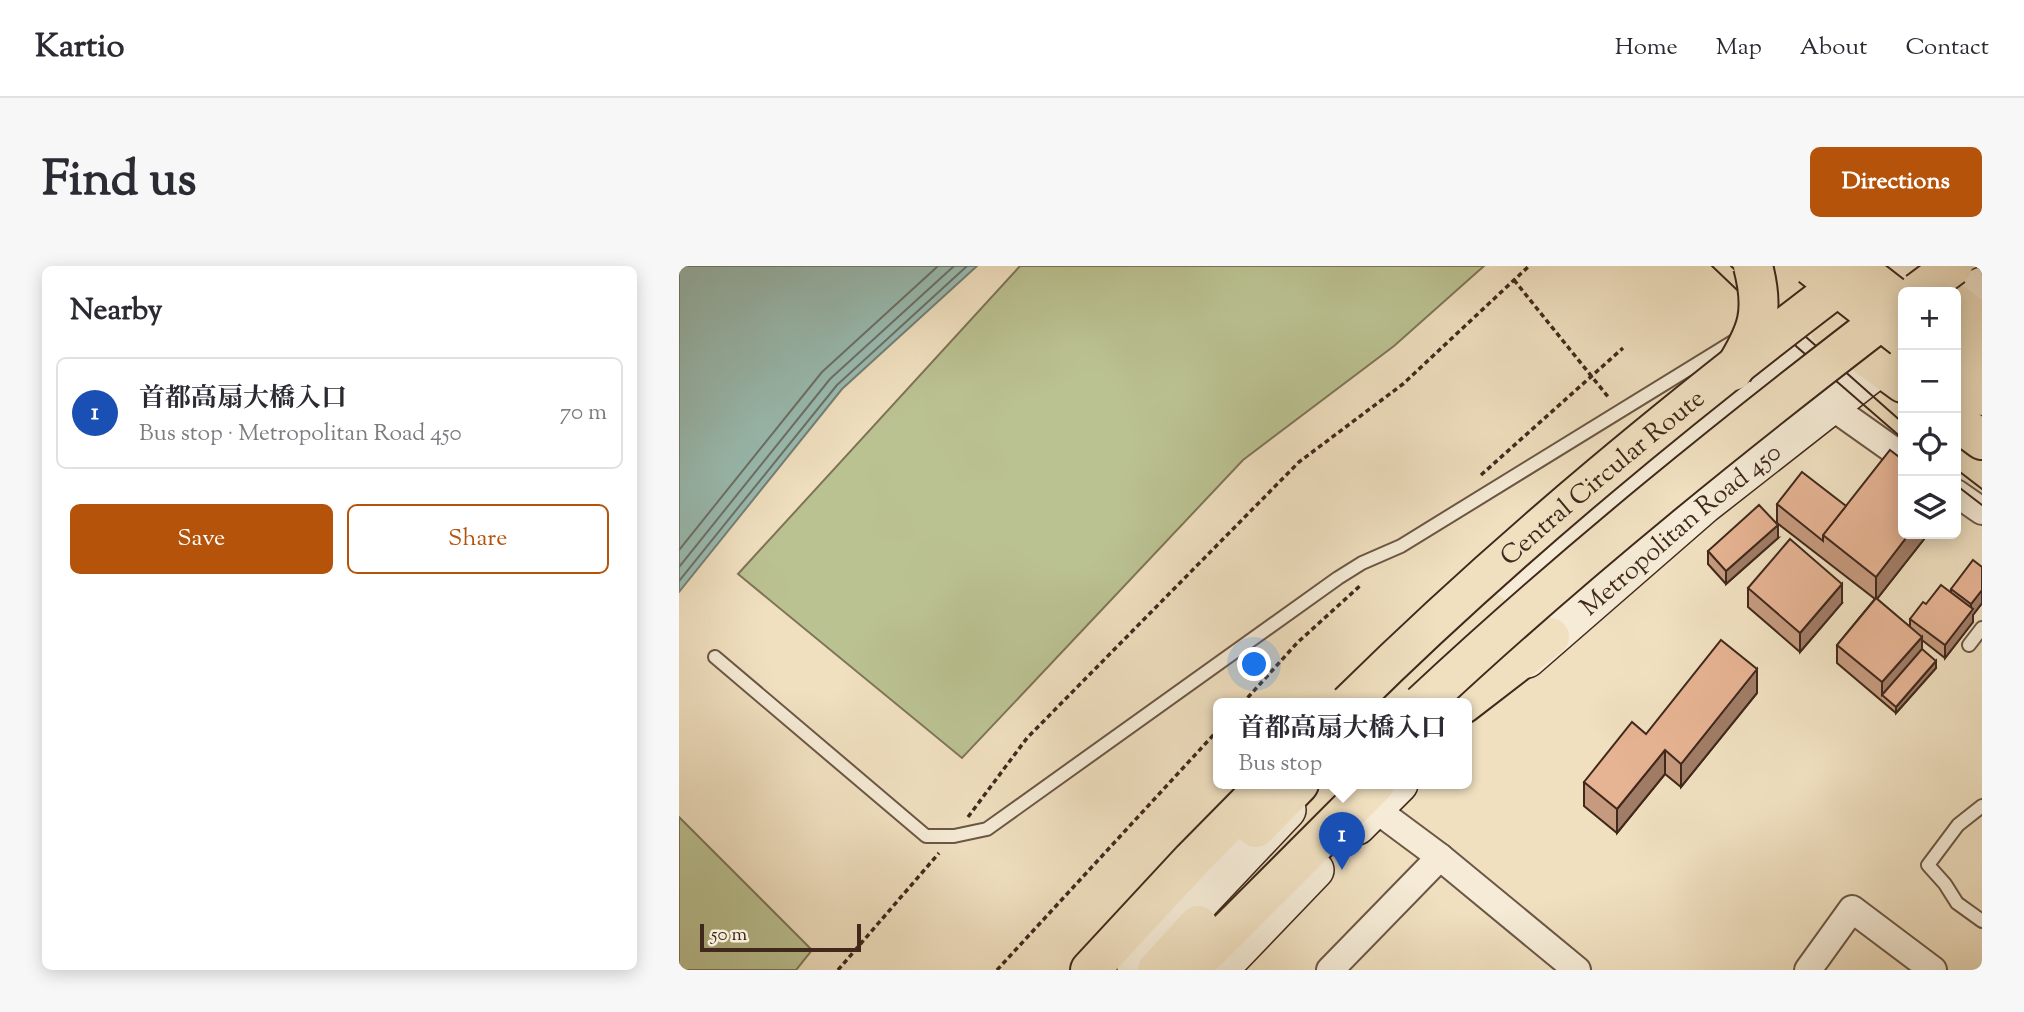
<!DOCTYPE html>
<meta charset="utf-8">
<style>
body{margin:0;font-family:"Sorts Mill Goudy","Noto Serif JP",serif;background:#f7f7f7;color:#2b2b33}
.controls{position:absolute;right:21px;top:21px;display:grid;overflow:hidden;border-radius:10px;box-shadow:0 4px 18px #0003}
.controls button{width:63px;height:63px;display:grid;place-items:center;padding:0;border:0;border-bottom:2px solid #e1e1e2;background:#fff;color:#2b2b33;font:35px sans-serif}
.scale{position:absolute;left:21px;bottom:18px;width:161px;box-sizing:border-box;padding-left:7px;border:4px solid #40281c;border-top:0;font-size:19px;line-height:24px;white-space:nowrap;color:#40281c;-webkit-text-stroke:5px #f5ebd6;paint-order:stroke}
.you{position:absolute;left:576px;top:399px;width:24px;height:24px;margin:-18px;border:5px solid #fff;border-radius:50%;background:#1a73e8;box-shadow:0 0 0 10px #1a73e833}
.badge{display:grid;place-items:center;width:46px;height:46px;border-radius:50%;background:#b45309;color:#fff;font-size:23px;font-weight:700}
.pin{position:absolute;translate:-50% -58px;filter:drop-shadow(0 2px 4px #0008)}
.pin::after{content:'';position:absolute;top:37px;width:24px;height:21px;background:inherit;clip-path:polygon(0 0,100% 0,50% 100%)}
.popup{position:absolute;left:534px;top:432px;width:259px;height:91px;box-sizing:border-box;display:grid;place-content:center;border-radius:10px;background:#fff;filter:drop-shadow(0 2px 5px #0005);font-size:23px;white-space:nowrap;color:#7c7c81}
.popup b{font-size:26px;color:#2b2b33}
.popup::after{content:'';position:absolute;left:50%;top:100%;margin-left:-14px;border:14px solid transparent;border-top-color:#fff}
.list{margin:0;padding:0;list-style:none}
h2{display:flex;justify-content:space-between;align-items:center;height:91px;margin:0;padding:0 28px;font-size:30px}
h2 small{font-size:23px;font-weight:400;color:#7c7c81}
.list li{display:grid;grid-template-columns:46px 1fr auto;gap:21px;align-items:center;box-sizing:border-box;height:112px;margin:0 14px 14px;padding:0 14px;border:2px solid #e1e1e2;border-radius:10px}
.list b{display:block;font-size:26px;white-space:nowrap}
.list p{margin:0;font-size:23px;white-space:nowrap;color:#7c7c81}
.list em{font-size:23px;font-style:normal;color:#7c7c81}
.actions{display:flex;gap:14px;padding:21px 28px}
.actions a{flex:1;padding:16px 0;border:2px solid #b45309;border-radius:10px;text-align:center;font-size:24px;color:#b45309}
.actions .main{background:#b45309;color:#fff}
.icon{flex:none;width:38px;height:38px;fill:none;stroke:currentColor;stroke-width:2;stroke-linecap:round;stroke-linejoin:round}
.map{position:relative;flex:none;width:1303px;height:704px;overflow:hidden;border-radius:10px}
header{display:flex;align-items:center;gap:42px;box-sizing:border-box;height:98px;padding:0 35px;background:#fff;border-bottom:2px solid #e1e1e2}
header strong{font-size:33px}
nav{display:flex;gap:38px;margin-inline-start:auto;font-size:24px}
.intro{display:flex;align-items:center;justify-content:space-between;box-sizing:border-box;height:168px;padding:0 42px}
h1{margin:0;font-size:49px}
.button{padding:18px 32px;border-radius:10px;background:#b45309;color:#fff;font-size:24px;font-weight:700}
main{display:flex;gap:42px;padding:0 42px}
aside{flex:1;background:#fff;border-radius:10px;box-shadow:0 4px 18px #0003}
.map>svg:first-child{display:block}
</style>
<header>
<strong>Kartio</strong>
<nav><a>Home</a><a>Map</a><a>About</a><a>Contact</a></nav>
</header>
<div class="intro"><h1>Find us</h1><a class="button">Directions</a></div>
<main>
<aside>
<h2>Nearby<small></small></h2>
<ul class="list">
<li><span class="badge" style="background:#1a4fb4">1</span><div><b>首都高扇大橋入口</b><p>Bus stop · Metropolitan Road 450</p></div><em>70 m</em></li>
</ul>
<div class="actions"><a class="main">Save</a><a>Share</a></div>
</aside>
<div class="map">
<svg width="1303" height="704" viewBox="0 0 1303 704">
<rect width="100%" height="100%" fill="#f0e0c0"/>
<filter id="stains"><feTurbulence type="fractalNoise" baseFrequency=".00286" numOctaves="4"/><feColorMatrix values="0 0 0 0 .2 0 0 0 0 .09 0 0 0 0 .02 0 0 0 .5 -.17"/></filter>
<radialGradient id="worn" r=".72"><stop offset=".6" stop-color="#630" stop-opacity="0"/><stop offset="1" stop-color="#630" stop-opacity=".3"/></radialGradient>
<!-- green -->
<g fill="#bbc292" stroke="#7e7557" stroke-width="2">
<path d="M341 0H805L715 80 564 194 283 492 59 308Z"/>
<path d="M0 551 133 684 117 704H0Z"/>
</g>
<!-- water -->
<path fill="#9abdb3" stroke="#768177" stroke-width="2" d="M0 0H298L163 123 0 326Z"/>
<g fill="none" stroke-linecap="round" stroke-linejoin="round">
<!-- shore -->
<g stroke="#6d7268" stroke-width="2">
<path d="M0 284 143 106 259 0"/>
<path d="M0 301 151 113 275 0"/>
<path d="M0 315 158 119 288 0"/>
</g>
<!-- service casing -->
<g stroke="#6c5645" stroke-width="16">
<g id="service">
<path d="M1290 379 1303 362"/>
<path d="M36 391 247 570H275L308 563 659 312 683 297 722 280 1060 72"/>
<path d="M1303 540 1279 559 1249 599 1266 618 1278 637 1303 655"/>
</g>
</g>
<!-- minor casing -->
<g stroke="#6c5645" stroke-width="30">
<g id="minor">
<path d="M1152 140 1224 191"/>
<path d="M1277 227 1303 245"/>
<path d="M695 542 761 591 898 704"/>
<path d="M651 704 761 591"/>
<path d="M1129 704 1173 643 1254 704"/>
</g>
</g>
<!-- secondary casing -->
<g stroke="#40281c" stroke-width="40">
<g id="secondary">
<path d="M1277 40 1303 20"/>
<path d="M787 367 810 345 1090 109 1236 0"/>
<path id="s1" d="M848 393 1025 239 1224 83"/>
<path d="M678 560 720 518"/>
<path d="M457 704 608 544"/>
<path d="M540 704 636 604"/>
</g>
</g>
<!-- primary casing -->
<g stroke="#40281c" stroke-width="42">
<g id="primary">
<path d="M1277 38 1303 58"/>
<path d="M1151 64 1224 117"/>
<path d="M1277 77 1303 96"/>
<path d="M1277 110 1303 130"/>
<path d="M1277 155 1303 174"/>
</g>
</g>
<!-- motorway casing -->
<g stroke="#40281c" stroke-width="42">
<g id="motorway">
<path d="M704 438 810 345"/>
<path d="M784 438 871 371"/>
<path d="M577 562 620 518"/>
<path d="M411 704 513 594 588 518"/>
<path d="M478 704 519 659"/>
<path d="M510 704 696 518"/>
</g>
</g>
<!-- path -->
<g stroke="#40281c" stroke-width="3.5" stroke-dasharray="5 3.5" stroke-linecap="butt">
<path d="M835 14 930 132"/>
<path d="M802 209 944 82"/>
<path d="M563 438 618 377 683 318"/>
<path d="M289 551 348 472 620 196 724 118 850 0"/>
<path d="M159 704 260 587"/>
<path d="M318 704 539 464"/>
</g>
<!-- service -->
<use href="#service" stroke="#f5ebd6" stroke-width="12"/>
<!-- minor -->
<use href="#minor" stroke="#f5ebd6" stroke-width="26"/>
<!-- secondary -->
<use href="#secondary" stroke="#f5ebd6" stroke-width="37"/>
<!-- primary -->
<use href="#primary" stroke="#f0e0c0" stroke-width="38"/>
<!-- motorway -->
<use href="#motorway" stroke="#f0e0c0" stroke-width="38"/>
<!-- tram -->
<g stroke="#40281c" stroke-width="2">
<path d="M1033 0 1118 81 1224 173"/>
<path d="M1052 0 1127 71 1224 157"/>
<path d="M1277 203 1303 223"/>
<path d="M1277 219 1303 239"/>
</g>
<!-- primary-bridge casing -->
<g stroke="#40281c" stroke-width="42" stroke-linecap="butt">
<g id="primary-bridge">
<path d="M1132 0 1224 72"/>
<path d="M1175 0 1224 38"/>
<path d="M1054 105C1079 65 1086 46 1074 0"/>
</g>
</g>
<!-- motorway-bridge casing -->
<g stroke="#40281c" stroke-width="42" stroke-linecap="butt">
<g id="motorway-bridge">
<path d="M1239 26 1274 0"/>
<path id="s2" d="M670 438C831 279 1006 136 1186 0"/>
<path d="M743 438C896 295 1058 165 1224 38"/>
</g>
</g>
<!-- primary-bridge -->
<use href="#primary-bridge" stroke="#f0e0c0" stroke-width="38"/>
<!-- motorway-bridge -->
<use href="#motorway-bridge" stroke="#f0e0c0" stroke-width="38"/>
</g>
<!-- wall -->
<g fill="#c69a7e" stroke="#40281c" stroke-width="2">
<path d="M1098 238 1167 240 1224 268H1249L1198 333 1231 361V353L1247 338 1272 327V323L1303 301V337L1294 349V356L1266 392 1243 374V383L1257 402 1217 447 1158 397V379L1196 333 1098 257Z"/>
<path d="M1099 272 1047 318 1029 298V285Z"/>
<path d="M1069 322 1163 337 1121 386 1069 341Z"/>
<path d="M1078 427 1002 521 986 508 938 567 905 540V516Z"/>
</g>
<!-- shaded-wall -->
<g fill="#a17d67" stroke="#40281c" stroke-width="2">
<path d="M1099 259V272L1047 318V305Z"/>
<path d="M1230 268H1249L1197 334V311Z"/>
<path d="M1163 318V337L1121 386V367Z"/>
<path d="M1303 324V337L1294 349V356L1266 392V379L1292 345V338Z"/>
<path d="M1243 371V390L1203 429V416Z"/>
<path d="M1257 395V402L1217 447V441Z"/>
<path d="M1078 403V427L1002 521V498Z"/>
<path d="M986 484V508L938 567V543Z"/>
</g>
<!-- building -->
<g fill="#e6b393" stroke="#40281c" stroke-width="2">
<path d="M1211 184 1224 194V268H1230L1197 311 1144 269Z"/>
<path d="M1123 206 1167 240 1144 269V275L1098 238Z"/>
<path d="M1080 239 1099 259 1047 305 1029 285Z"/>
<path d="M1111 273 1163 318 1121 367 1069 322Z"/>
<path d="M1294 294 1303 301V324L1292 338 1272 323Z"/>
<path d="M1262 319 1294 343 1266 379 1231 353 1244 336 1247 338Z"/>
<path d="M1197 332 1243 371 1203 416 1158 379Z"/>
<path d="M1042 374 1078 403 1002 498 986 484 938 543 905 516 953 456 967 468Z"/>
<path d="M1243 383 1257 395 1217 441 1203 429Z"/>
</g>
<g text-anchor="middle" stroke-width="7" stroke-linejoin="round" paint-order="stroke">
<!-- street labels -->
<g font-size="26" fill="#40281c" stroke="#f5ebd6">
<text dy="9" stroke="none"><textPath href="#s2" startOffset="340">Central Circular Route</textPath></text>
<text dy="9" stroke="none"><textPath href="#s1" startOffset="201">Metropolitan Road 450</textPath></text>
</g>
</g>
<rect width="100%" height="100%" filter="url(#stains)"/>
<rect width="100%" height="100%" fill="url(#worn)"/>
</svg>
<div class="controls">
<button>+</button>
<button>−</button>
<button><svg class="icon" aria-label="locate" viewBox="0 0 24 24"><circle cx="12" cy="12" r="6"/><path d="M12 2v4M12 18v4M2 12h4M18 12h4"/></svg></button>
<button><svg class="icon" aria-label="layers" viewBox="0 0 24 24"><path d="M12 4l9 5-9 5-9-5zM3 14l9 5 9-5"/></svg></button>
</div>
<div class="scale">50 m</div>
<div class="you"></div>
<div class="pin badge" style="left:663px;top:604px;background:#1a4fb4">1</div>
<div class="popup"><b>首都高扇大橋入口</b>Bus stop</div>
</div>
</main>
